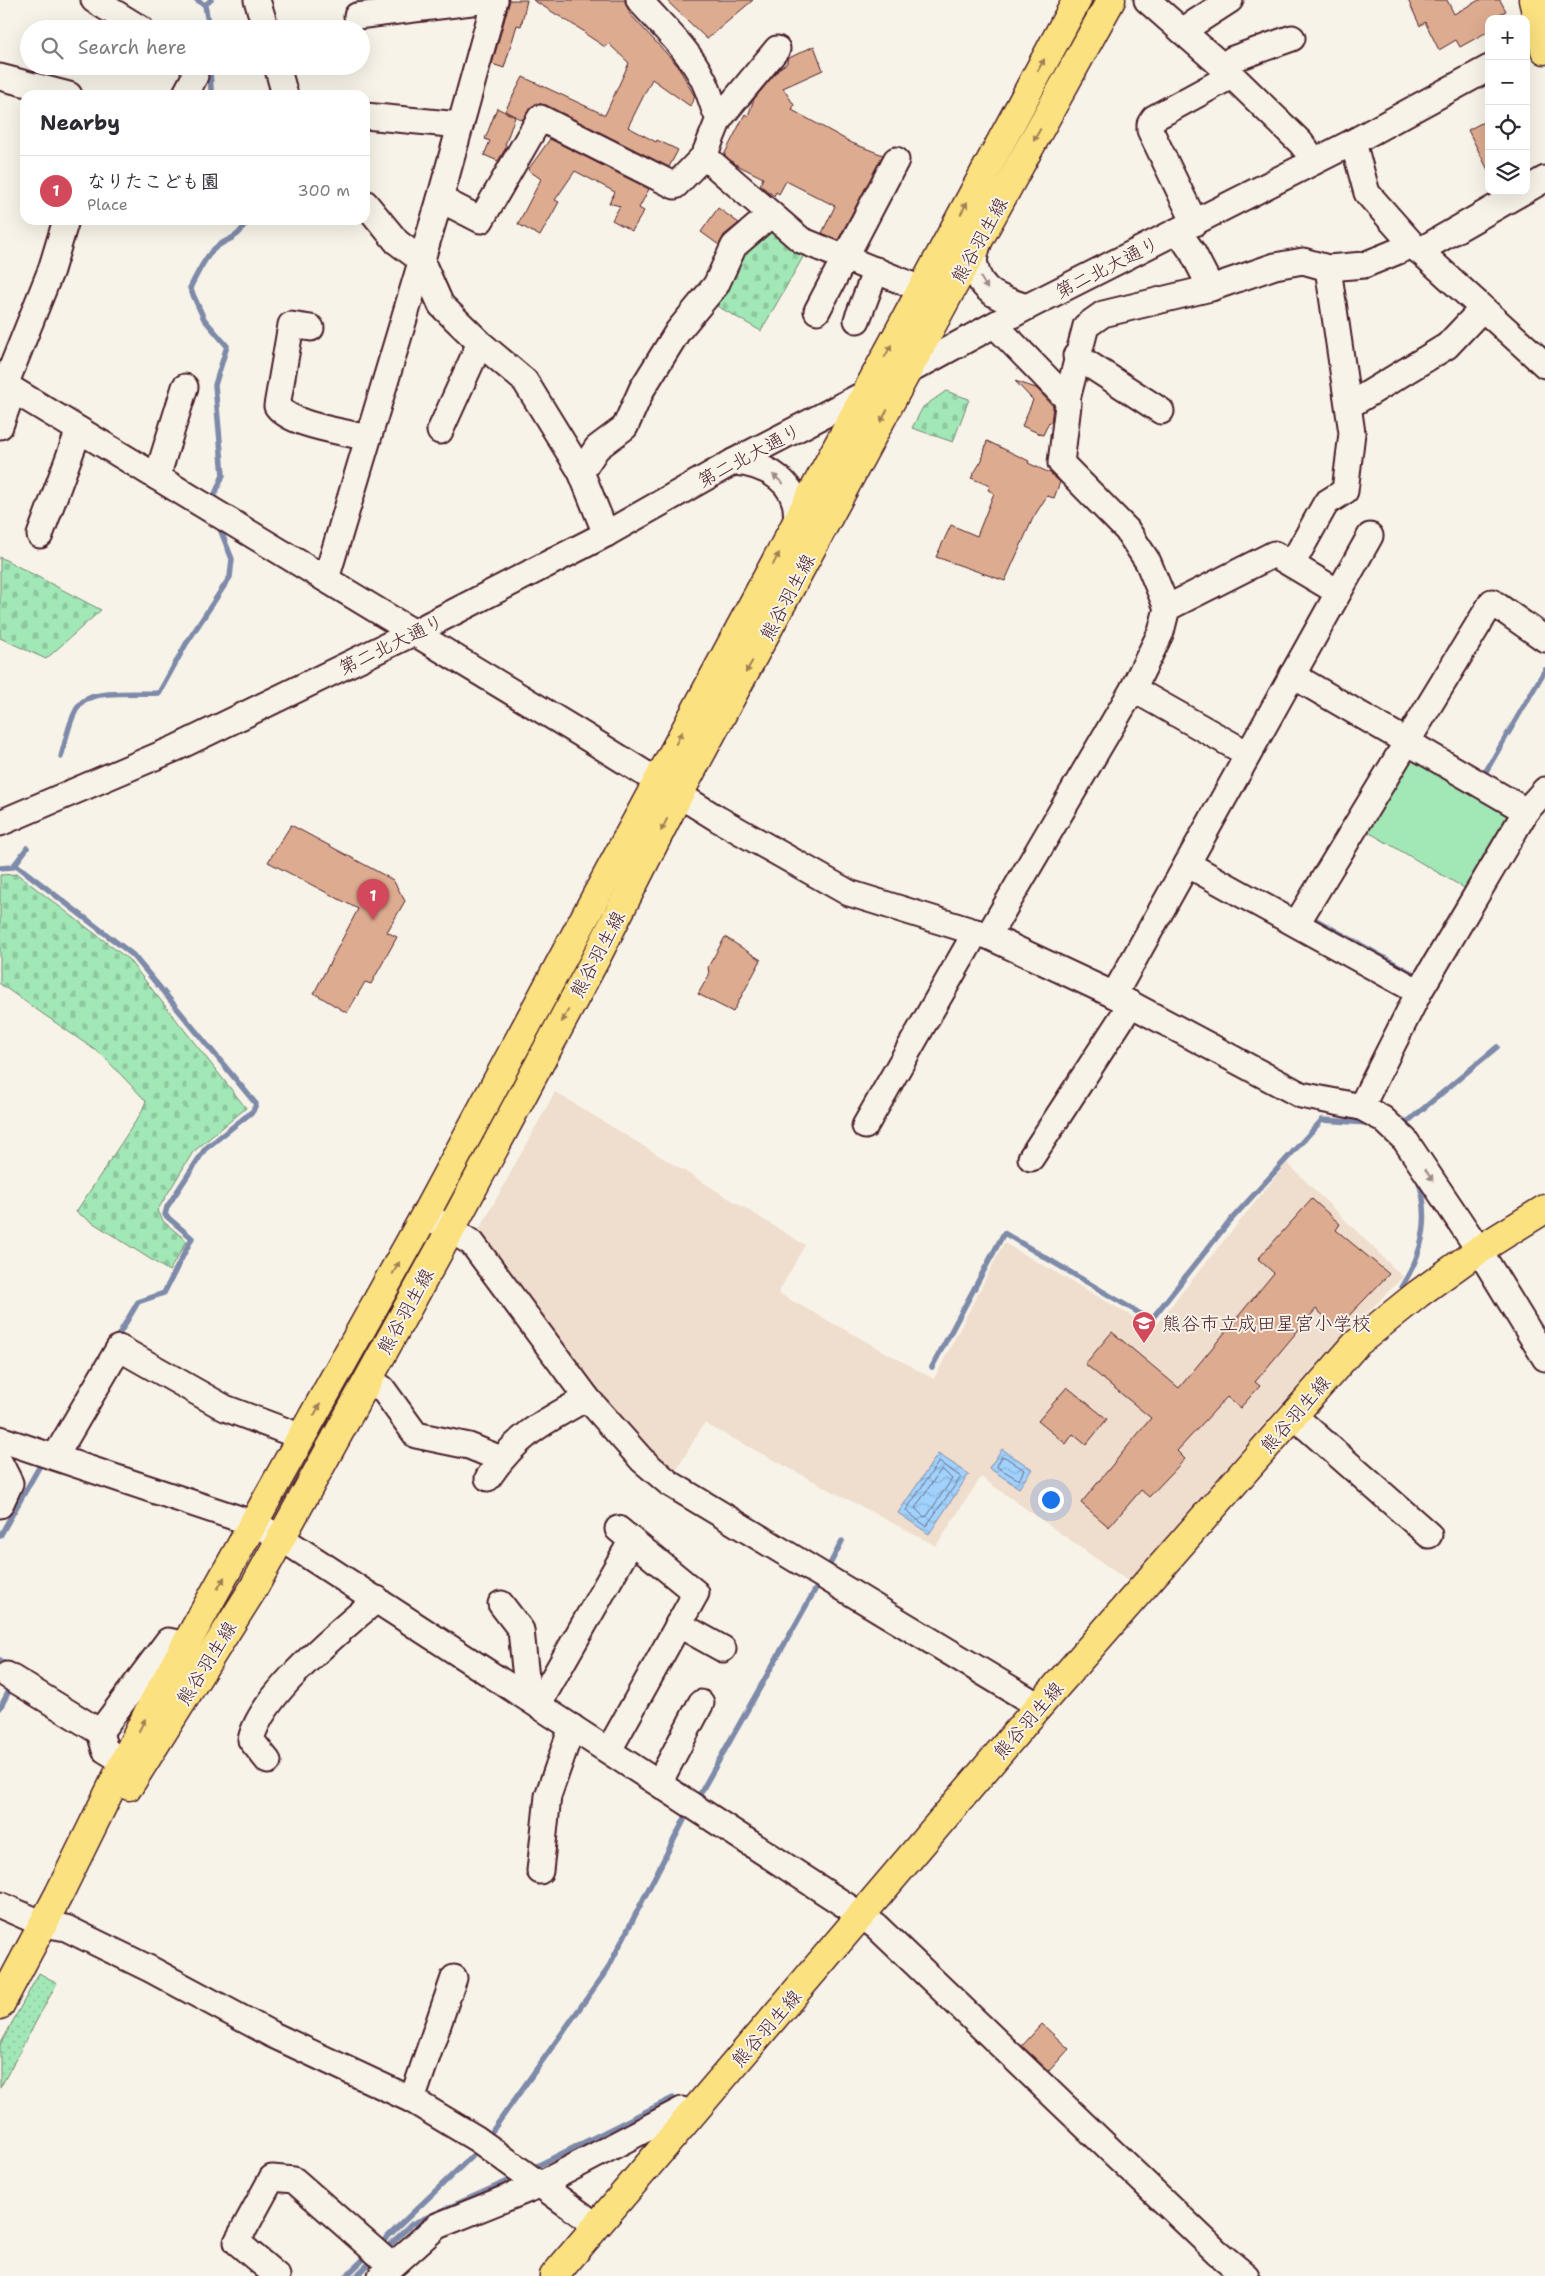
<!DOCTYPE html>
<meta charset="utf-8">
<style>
body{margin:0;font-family:"Shantell Sans","Klee One",sans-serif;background:#f7f7f7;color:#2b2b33}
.controls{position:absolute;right:15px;top:15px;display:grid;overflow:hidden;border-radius:10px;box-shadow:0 5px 20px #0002}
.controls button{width:45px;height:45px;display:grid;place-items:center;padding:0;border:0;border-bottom:1px solid #e1e1e2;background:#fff;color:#2b2b33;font:25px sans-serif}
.you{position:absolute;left:1050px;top:1499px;width:18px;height:18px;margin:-12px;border:4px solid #fff;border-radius:50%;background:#1a73e8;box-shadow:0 0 0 8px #1a73e833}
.badge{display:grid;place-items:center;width:32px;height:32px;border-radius:50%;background:#d1495b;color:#fff;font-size:16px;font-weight:700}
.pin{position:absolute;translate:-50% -41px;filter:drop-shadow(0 1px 2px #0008)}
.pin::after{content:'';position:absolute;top:26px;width:18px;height:15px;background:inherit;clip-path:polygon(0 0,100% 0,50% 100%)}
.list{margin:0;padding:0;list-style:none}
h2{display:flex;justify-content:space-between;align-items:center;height:65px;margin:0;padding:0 20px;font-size:21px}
h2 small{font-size:16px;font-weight:400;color:#7c7c81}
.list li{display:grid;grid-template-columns:32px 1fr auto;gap:15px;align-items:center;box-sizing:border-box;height:70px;padding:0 20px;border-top:1px solid #e1e1e2}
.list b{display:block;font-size:19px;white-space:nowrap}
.list p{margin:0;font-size:16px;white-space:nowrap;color:#7c7c81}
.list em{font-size:16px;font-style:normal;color:#7c7c81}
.icon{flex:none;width:28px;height:28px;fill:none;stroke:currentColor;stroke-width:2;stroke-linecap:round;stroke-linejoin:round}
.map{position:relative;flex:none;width:1545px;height:2276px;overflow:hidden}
.search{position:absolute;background:#fff;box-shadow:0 5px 20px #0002;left:20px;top:20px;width:350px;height:55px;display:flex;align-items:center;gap:12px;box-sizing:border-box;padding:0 18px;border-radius:28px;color:#7c7c81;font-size:19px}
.panel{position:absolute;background:#fff;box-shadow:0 5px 20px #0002;left:20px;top:90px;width:350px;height:135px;border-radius:15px}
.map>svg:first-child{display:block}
</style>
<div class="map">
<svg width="1545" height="2276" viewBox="0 0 1545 2276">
<defs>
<pattern id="grass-dots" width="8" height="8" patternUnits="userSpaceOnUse" patternTransform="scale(1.25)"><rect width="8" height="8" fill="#a1e8b6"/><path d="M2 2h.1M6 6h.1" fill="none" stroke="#8cc79d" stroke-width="1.8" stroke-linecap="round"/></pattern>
<pattern id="cemetery-stones" width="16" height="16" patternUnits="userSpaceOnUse" patternTransform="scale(1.25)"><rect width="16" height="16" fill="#a1e8b6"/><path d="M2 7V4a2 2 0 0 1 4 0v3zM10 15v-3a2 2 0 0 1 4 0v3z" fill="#8cc79d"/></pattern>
<pattern id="water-waves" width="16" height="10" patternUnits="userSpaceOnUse" patternTransform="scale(1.25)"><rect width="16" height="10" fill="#a0d2fd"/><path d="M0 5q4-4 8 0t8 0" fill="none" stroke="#8bb4d9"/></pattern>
</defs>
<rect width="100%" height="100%" fill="#f7f3e8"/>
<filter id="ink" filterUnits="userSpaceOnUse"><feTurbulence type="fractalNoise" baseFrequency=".02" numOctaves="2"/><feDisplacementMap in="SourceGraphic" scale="10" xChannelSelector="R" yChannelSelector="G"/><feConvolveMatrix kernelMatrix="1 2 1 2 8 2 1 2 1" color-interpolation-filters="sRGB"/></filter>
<g filter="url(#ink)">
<!-- built -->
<path fill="#efddcd" d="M555 1092 805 1245 778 1293 934 1379 1004 1243 1153 1328 1287 1163 1403 1277 1321 1359 1128 1581 981 1477 936 1546 704 1423 673 1476 630 1431 477 1234Z"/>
<!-- grass -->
<path fill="url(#grass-dots)" stroke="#768470" d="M39 1973 57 1983 0 2088V2045Z"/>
<!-- cemetery -->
<g fill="url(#cemetery-stones)" stroke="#768470">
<path d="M767 228 807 250 761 331 710 302 730 266Z"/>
<path d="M946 391 969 399 953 442 912 428 923 407Z"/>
<path d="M0 557 101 610 46 659 0 638Z"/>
<path d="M17 874 128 959 246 1108 193 1152 157 1211 164 1222 187 1241 169 1271 76 1212 141 1113 146 1101 102 1055 0 984V875Z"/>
</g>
<!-- park -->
<path fill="#a1e8b6" stroke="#768470" d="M1407 754 1510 816 1466 889 1365 830Z"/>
<!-- water -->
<g fill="url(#water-waves)" stroke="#7e8aa9">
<path d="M1002 1449 1032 1469 1019 1488 989 1468Z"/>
<path d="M938 1454 969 1474 929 1534 898 1513Z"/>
</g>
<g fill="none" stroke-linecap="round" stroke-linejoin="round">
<!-- shore -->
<g stroke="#6c677f" stroke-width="1">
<path d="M1002 1457H1005L1024 1470 1019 1480 997 1467Z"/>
<path d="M939 1462 961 1477 926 1526 906 1511Z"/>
<path d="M943 1470 952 1479 927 1516 924 1517 915 1508 940 1471Z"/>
</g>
<!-- stream -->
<g stroke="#7e8aa9" stroke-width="5.5">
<path d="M197 0 205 5 209 29"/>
<path d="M205 5 211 0"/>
<path d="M210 66 211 90 215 95"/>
<path d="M213 499 223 475 215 385 227 346 204 319 190 288C196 276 203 261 212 251 226 236 237 243 247 220"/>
<path d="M61 757C65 743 71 712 82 702 96 690 140 694 159 693L186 644 230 577 232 559 218 524"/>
<path d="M1482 778 1545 670"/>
<path d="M15 864 133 955 256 1104 253 1111 205 1149 167 1207 165 1215 192 1238 164 1293 138 1302 115 1341"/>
<path d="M0 868 13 867 27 848"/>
<path d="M1314 919 1413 974"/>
<path d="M1406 1123 1497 1047"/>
<path d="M1402 1286C1423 1253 1431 1216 1418 1179"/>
<path d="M932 1367 1004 1233 1151 1320 1228 1223 1322 1120 1368 1123"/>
<path d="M0 1536 42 1462"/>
<path d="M827 1570 842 1541"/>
<path d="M0 1660 10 1667"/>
<path d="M0 1708 11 1687"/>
<path d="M700 1794 815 1590"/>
<path d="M493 2130 607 1970 685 1818"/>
<path d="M529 2170 673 2098"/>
<path d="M378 2246 472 2156"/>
<path d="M384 2250 412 2224 517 2177"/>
<path d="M346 2276 369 2254"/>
<path d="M356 2276 375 2258"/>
</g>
</g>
<!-- building -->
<g fill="#ddab8f" stroke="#4a1f2b">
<path d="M510 0H527L521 26 517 25 504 68 492 64Z"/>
<path d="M533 0H625L630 14 678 66 695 97 690 106 652 79 628 127 656 142 657 140 678 150 669 167 546 105 536 103 522 120 505 111 523 77 605 115 629 63 608 43 605 47 584 33 585 32Z"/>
<path d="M666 0H753L707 39Z"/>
<path d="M1408 0H1447L1454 14 1479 0H1500L1506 11 1489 19V31L1460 47 1456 40 1439 50 1425 22 1420 26Z"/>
<path d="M814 46 823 70 783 88 794 105 792 110 852 143 883 155 838 240 822 233 835 206 786 181 779 194 776 192 774 196 760 185 763 178 735 164 724 155 745 114 748 116 754 99 780 68 787 63V59Z"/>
<path d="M497 108 515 117 505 145 507 146 498 161 484 155 490 141 485 139Z"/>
<path d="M1489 119V172L1468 130Z"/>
<path d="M550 139 649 189 639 208 644 211 632 231 612 220 620 206 609 203 615 192 575 171 555 200 559 202 540 236 518 224 541 179 528 170Z"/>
<path d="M718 208 739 223 724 235 719 245 701 232Z"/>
<path d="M1015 381 1036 388 1053 406 1051 423 1049 422 1043 435 1022 426 1033 400Z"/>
<path d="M987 441 1029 461 1028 463 1050 473 1060 482 1054 498 1047 496 1033 518 1005 581 936 557 951 525 977 536 994 493 988 490 990 486 971 478 982 460Z"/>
<path d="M291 825 393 880 405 901 387 932 397 937 371 984 365 982 347 1013 314 993 358 909 268 862Z"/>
<path d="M725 937 761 960 733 1012 698 994 709 975 708 967Z"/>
<path d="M1312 1199 1340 1224 1336 1230 1389 1274 1337 1328 1316 1309 1255 1382 1260 1386 1240 1408 1227 1397 1177 1451 1185 1459 1149 1497 1141 1490 1109 1527 1081 1503 1151 1418 1085 1364 1112 1332 1179 1388 1274 1273 1258 1259Z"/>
<path d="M1067 1387 1107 1419 1086 1445 1073 1434 1066 1444 1038 1421Z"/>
<path d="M1042 2024 1069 2049 1049 2071 1022 2046Z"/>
</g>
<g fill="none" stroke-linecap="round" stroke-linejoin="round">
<!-- minor casing -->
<g stroke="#4a1f2b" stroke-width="29">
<g id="minor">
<path d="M94 0 141 29"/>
<path d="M257 0 266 29"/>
<path d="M639 0C661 25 688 49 703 79 710 92 712 106 719 119L704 156"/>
<path d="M1147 0 1223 67 1300 142 1315 161"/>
<path d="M357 16 488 0"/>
<path d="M1182 31 1230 0"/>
<path d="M277 66 285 95"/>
<path d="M1223 67 1233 59 1292 38"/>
<path d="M0 77 69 95"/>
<path d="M185 95 195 76 193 66"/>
<path d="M365 116 460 125"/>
<path d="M719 119 777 49"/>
<path d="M1353 142 1367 193 1413 245 1545 365"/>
<path d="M1526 190 1545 179"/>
<path d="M440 199 481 220 540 118 675 186 704 156 801 240 921 289 939 298"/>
<path d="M365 203 397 242 421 260 441 305 480 343 525 381 581 472 606 534"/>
<path d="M1195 223 1150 130V124L1154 118 1231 76"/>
<path d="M1178 231 1193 253 1211 288"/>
<path d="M980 238C978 245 973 257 975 265 979 293 1004 300 1027 307"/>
<path d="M1419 251 1524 191"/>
<path d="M817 311 896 160"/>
<path d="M857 320 876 270"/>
<path d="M995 325 1067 399"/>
<path d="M311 328 291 325 277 406C292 426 343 431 367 438"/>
<path d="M1076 356 1161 411"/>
<path d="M0 382 578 732 718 819 849 893 988 936 1114 995 1301 1095 1361 1107 1383 1119 1405 1140 1479 1250 1545 1358"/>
<path d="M5 385 51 270 66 220"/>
<path d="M1350 405 1447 346 1482 309"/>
<path d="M0 426 13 390"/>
<path d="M440 431 480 343"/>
<path d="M733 462C766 464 801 483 796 521"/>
<path d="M581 472 597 448 625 427 642 389 678 331 716 285 734 246 770 215"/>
<path d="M157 477 185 387"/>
<path d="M40 535 79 430"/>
<path d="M1292 564 1326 503 1345 491 1352 433 1328 268"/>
<path d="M326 579 440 199 495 0"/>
<path d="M1167 608 1274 554 1338 592"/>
<path d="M1292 675 1526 811"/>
<path d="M1133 689 1248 754"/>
<path d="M0 823 176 748 413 633 606 534 733 462 907 372 1027 307 1353 142 1489 68"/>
<path d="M1187 864 1419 992"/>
<path d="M1297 923 1492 602 1545 639"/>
<path d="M988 936 1133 689 1161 632 1167 608 1148 562 1127 530 1061 463 1068 405 1067 399 1086 326 1103 314 1211 288 1275 266 1303 261 1328 268 1364 265 1413 245"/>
<path d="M1114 995 1370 536"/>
<path d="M1361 1107 1419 992 1526 811 1545 790"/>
<path d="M865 1126 976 932"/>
<path d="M1031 1158 1131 1004"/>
<path d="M433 1219 472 1243 587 1398 642 1460 669 1483 1039 1706"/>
<path d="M382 1388 416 1435 469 1446 501 1459"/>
<path d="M1294 1416 1429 1535"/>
<path d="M0 1439 255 1524 281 1538 862 1916 877 1927 1217 2252 1246 2276"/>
<path d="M55 1457 119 1348 225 1408 302 1437"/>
<path d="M0 1463 10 1483 0 1505"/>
<path d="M488 1478C517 1435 543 1422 587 1398"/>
<path d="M501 1604 521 1630 528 1698"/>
<path d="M678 1624 723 1649"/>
<path d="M7 1675 100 1732 105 1750 123 1761"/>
<path d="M538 1705 631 1542"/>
<path d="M100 1732 168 1641 186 1645"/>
<path d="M609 1750 696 1593 618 1529"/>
<path d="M268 1761 251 1740C261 1694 341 1630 377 1599"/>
<path d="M659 1783 701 1703"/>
<path d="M540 1871 548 1796 572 1727"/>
<path d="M0 1905 43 1924 66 1928 150 1969 271 2034 412 2100 477 2139 597 2226"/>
<path d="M412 2100 454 1978"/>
<path d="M277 2276 237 2242 272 2178 294 2180 392 2266"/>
<path d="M381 2276 437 2226 539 2185 682 2110 692 2114"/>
</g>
</g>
<!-- major casing -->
<g stroke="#4a1f2b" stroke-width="31">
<g id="major">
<path d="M1533 0 1545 50"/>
<path d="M129 1786 253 1589 281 1538 451 1229 596 958 679 794 945 301 1111 0"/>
<path d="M0 2005 59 1894 151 1707 425 1215 1077 0"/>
<path d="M554 2276 1039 1706 1356 1344 1418 1294 1479 1250 1545 1209"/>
</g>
</g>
<!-- minor -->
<use href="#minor" stroke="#f7f3e8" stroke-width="25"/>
<!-- major -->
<use href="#major" stroke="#fbe180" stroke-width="28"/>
</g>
<!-- one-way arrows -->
<defs><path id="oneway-solid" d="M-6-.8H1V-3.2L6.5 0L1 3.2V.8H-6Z" transform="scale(1.25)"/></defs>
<g fill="#a28056">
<use href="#oneway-solid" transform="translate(1041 65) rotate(-61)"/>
<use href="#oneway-solid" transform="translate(1037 135) rotate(119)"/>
<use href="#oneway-solid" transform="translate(964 208) rotate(-62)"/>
<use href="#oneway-solid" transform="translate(888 351) rotate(-62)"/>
<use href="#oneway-solid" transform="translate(884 416) rotate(118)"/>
<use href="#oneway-solid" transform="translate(776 559) rotate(-62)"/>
<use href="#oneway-solid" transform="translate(749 667) rotate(119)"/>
<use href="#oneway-solid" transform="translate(679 738) rotate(-62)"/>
<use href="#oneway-solid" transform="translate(664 825) rotate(117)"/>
<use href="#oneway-solid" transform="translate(565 1016) rotate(118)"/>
<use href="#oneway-solid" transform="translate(396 1268) rotate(-61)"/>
<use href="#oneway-solid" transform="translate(317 1410) rotate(-61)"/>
<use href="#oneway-solid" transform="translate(221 1583) rotate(-60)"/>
<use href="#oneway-solid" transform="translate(142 1725) rotate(-63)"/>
</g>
<g fill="#a0898a">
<use href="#oneway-solid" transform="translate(984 283) rotate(59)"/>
<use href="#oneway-solid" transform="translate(778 479) rotate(-139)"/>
<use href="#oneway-solid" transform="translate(1429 1175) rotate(56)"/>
</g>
</g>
<!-- icons -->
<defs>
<g id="school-pin" transform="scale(1.25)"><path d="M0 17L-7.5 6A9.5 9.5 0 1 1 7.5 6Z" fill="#d1495b" stroke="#f7f3e8"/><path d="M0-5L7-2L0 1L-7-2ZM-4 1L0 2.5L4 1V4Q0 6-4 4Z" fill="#fff"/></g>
</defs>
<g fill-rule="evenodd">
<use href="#school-pin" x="1144" y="1323"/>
</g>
<g text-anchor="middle" stroke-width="4" stroke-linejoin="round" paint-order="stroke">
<!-- street labels -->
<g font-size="19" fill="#4a1f2b" stroke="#f7f3e8">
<text transform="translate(979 240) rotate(-61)" y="7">熊谷羽生線</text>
<text transform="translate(1107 267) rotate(-27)" y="7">第二北大通り</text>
<text transform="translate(749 455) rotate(-28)" y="7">第二北大通り</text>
<text transform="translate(787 597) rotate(-62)" y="7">熊谷羽生線</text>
<text transform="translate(391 644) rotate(-26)" y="7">第二北大通り</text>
<text transform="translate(597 954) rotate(-62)" y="7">熊谷羽生線</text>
<text transform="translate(405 1311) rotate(-61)" y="7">熊谷羽生線</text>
<text transform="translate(1295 1414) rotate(-49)" y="7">熊谷羽生線</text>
<text transform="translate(206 1663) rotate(-58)" y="7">熊谷羽生線</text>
<text transform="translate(1028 1720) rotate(-49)" y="7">熊谷羽生線</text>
<text transform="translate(766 2028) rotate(-49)" y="7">熊谷羽生線</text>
</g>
<!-- poi labels -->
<g font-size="19" fill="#4a1f2b" stroke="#f7f3e8" text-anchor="start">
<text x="1162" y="1330">熊谷市立成田星宮小学校</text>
</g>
</g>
</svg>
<div class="controls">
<button>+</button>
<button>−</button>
<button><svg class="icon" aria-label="locate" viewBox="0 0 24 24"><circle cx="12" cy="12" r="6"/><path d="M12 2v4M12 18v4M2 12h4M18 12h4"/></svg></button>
<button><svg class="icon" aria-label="layers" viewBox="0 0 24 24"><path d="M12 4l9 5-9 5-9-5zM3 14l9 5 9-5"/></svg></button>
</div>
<div class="you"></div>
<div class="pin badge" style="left:373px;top:920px">1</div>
<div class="search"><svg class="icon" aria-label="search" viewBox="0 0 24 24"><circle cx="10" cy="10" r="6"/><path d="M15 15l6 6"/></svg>Search here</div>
<section class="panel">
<h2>Nearby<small></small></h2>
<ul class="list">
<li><span class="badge">1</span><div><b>なりたこども園</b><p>Place</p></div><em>300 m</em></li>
</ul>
</section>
</div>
